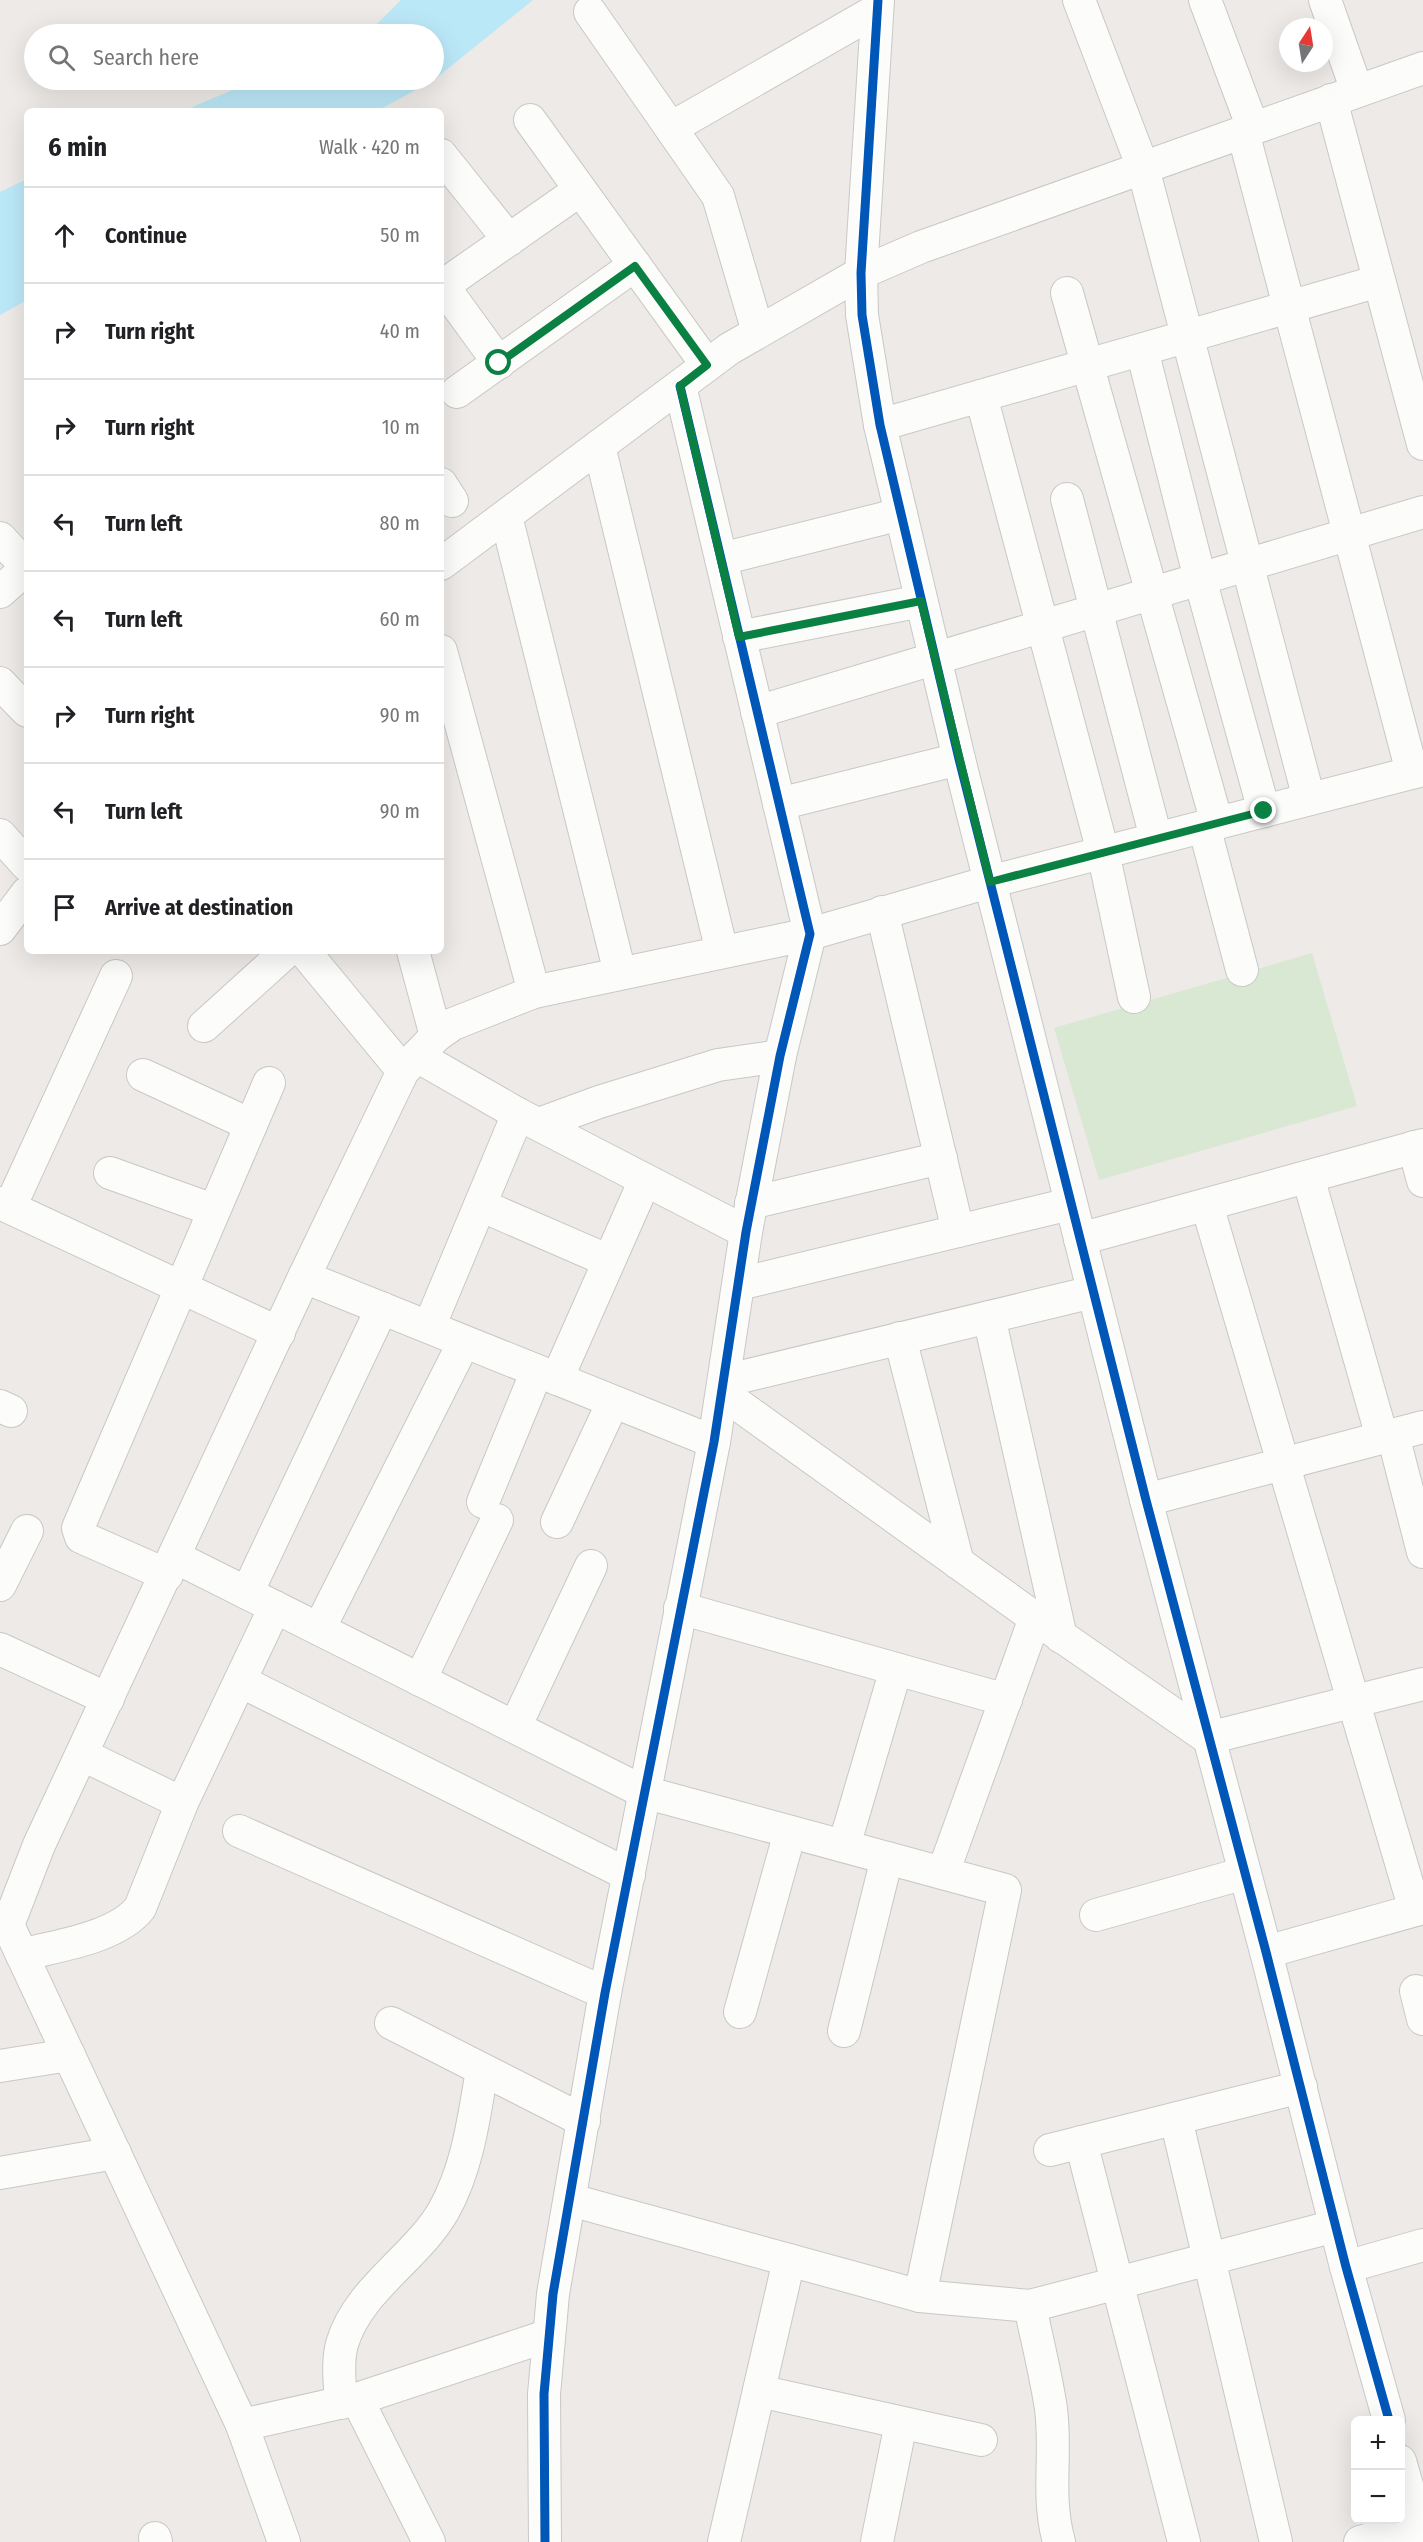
<!DOCTYPE html>
<meta charset="utf-8">
<style>
body{margin:0;font-family:"Fira Sans Condensed",sans-serif;background:#f2f2f2;color:#202124}
.controls{position:absolute;right:18px;bottom:18px;display:grid;overflow:hidden;border-radius:9px;box-shadow:0 6px 24px #0002}
.controls button{width:54px;height:54px;display:grid;place-items:center;padding:0;border:0;border-bottom:2px solid #e0e0e0;background:#fff;color:#202124;font:30px sans-serif}
.compass{position:absolute;left:1279px;top:18px;width:54px;height:54px;border-radius:50%;background:#fff;box-shadow:0 6px 24px #0002;rotate:12deg}
.stop{position:absolute;width:18px;height:18px;margin:-14px;border:4px solid #0b8043;border-radius:50%;background:#fff}
.stop.end{background:#0b8043;border-color:#fff;box-shadow:0 2px 6px #0008}
.list{margin:0;padding:0;list-style:none}
h2{display:flex;justify-content:space-between;align-items:center;height:78px;margin:0;padding:0 24px;font-size:26px}
h2 small{font-size:20px;font-weight:400;color:#757577}
.list li{display:grid;grid-template-columns:39px 1fr auto;gap:18px;align-items:center;box-sizing:border-box;height:96px;padding:0 24px;border-top:2px solid #e0e0e0}
.list b{display:block;font-size:22px;white-space:nowrap}
.list em{font-size:20px;font-style:normal;color:#757577}
.icon{flex:none;width:33px;height:33px;fill:none;stroke:currentColor;stroke-width:2;stroke-linecap:round;stroke-linejoin:round}
.map{position:relative;flex:none;width:1423px;height:2542px;overflow:hidden}
.search{position:absolute;background:#fff;box-shadow:0 6px 24px #0002;left:24px;top:24px;width:420px;height:66px;display:flex;align-items:center;gap:15px;box-sizing:border-box;padding:0 21px;border-radius:33px;color:#757577;font-size:22px}
.panel{position:absolute;background:#fff;box-shadow:0 6px 24px #0002;left:24px;top:108px;width:420px;height:846px;border-radius:9px}
.map>svg:first-child{display:block}
</style>
<div class="map">
<svg width="1423" height="2542" viewBox="0 0 1423 2542">
<rect width="100%" height="100%" fill="#edeae7"/>
<!-- green -->
<path fill="#d9e8d3" d="M1312 953 1357 1106 1099 1180 1054 1028Z"/>
<!-- water -->
<g fill="#bbe8f7">
<path d="M401 0H533L434 80 377 111H183L256 80H434V34H360L372 29Z"/>
<path d="M27 179V300L0 315V192Z"/>
</g>
<g fill="none" stroke-linecap="round" stroke-linejoin="round">
<!-- minor casing -->
<g stroke="#c9c8c8" stroke-width="34">
<g id="minor">
<path d="M878 0 861 273 862 315 880 425 959 759 1146 1500 1266 1952 1346 2267 1389 2420"/>
<path d="M1079 0 1143 168 1309 799"/>
<path d="M1205 0 1253 128"/>
<path d="M1325 0 1357 91"/>
<path d="M590 12 718 196 758 332"/>
<path d="M1331 100 1423 444"/>
<path d="M530 120 707 365"/>
<path d="M671 128 877 10"/>
<path d="M1243 132 1412 772"/>
<path d="M441 155 509 240"/>
<path d="M443 286 499 363"/>
<path d="M441 287 580 190"/>
<path d="M1067 293 1217 823"/>
<path d="M1142 350 1200 579 1264 811"/>
<path d="M457 392 635 265"/>
<path d="M981 396 1103 852 1134 997"/>
<path d="M880 425 1379 281"/>
<path d="M599 446 722 952"/>
<path d="M441 484 452 501"/>
<path d="M1067 499 1156 838"/>
<path d="M506 516 620 973"/>
<path d="M0 538 27 567"/>
<path d="M721 559 901 514"/>
<path d="M441 564 729 349 861 273 921 247 1423 68"/>
<path d="M0 592 27 568"/>
<path d="M739 637 921 601"/>
<path d="M441 651 534 992"/>
<path d="M0 683 27 711"/>
<path d="M757 712 1423 512"/>
<path d="M779 804 959 759"/>
<path d="M1204 826 1242 970"/>
<path d="M0 835 27 865"/>
<path d="M882 912 958 1231"/>
<path d="M0 929 27 893"/>
<path d="M304 951 403 1071"/>
<path d="M413 951 436 1036"/>
<path d="M204 1026 287 951"/>
<path d="M417 1056 518 1114 746 1232"/>
<path d="M143 1075 251 1125"/>
<path d="M539 1124 599 1102 718 1065 780 1056"/>
<path d="M1414 1147 1423 1181"/>
<path d="M110 1173 213 1210"/>
<path d="M1308 1177 1382 1437"/>
<path d="M0 1203 279 1333"/>
<path d="M751 1203 941 1158"/>
<path d="M480 1205 609 1261"/>
<path d="M1207 1205 1415 1910"/>
<path d="M10 1207 116 976"/>
<path d="M1080 1239 1423 1145"/>
<path d="M304 1277 714 1442"/>
<path d="M739 1284 1070 1204"/>
<path d="M989 1317 1061 1637"/>
<path d="M429 1327 518 1114"/>
<path d="M900 1338 958 1563"/>
<path d="M557 1379 645 1180"/>
<path d="M724 1381 1093 1292"/>
<path d="M722 1393 1035 1618 1208 1738 1423 1684"/>
<path d="M0 1406 11 1411"/>
<path d="M1393 1435 1423 1552"/>
<path d="M1146 1500 1423 1427"/>
<path d="M483 1502 537 1371"/>
<path d="M557 1522 613 1402"/>
<path d="M175 1557 644 1792 1005 1890 920 2296"/>
<path d="M167 1575 81 1537 78 1528 269 1083"/>
<path d="M0 1585 27 1531"/>
<path d="M247 1593 382 1308"/>
<path d="M680 1608 1006 1700"/>
<path d="M319 1629 464 1342"/>
<path d="M0 1649 108 1699"/>
<path d="M420 1680 497 1520"/>
<path d="M240 1681 629 1875"/>
<path d="M515 1727 591 1566"/>
<path d="M83 1755 182 1803"/>
<path d="M239 1831 605 1993"/>
<path d="M844 1846 896 1669"/>
<path d="M943 1873 1035 1618"/>
<path d="M1096 1915 1245 1873"/>
<path d="M8 1925 242 2425 284 2542"/>
<path d="M0 1930 8 1925 39 1845 304 1277 403 1071 436 1036 453 1024 534 992 810 934 989 882 1423 770"/>
<path d="M1266 1952 1423 1908"/>
<path d="M22 1955C59 1945 116 1938 140 1908L182 1803 275 1607"/>
<path d="M1416 1991 1423 2019"/>
<path d="M740 2012 790 1832"/>
<path d="M391 2023 584 2121"/>
<path d="M844 2031 887 1858"/>
<path d="M0 2066 69 2055"/>
<path d="M1176 2119 1276 2542"/>
<path d="M1081 2142 1184 2542"/>
<path d="M1050 2150 1301 2087"/>
<path d="M0 2173 115 2153"/>
<path d="M571 2200 920 2296 1030 2306 1335 2226"/>
<path d="M1346 2267 1423 2245"/>
<path d="M1030 2306C1037 2340 1046 2375 1051 2409 1057 2456 1046 2495 1059 2542"/>
<path d="M759 2391 981 2440"/>
<path d="M357 2399 429 2542"/>
<path d="M341 2403C340 2384 337 2363 342 2344 358 2289 417 2258 444 2210 468 2167 474 2117 482 2070"/>
<path d="M242 2425 357 2399 547 2336"/>
<path d="M1400 2461 1423 2541"/>
<path d="M155 2538 156 2542"/>
<path d="M545 2542 544 2394 553 2294 605 1993 714 1442 746 1232 780 1056 810 934 680 386"/>
<path d="M724 2542 789 2260"/>
<path d="M877 2542 901 2423"/>
<path d="M1360 2542 1423 2524"/>
</g>
</g>
<!-- minor -->
<use href="#minor" stroke="#fcfcfb" stroke-width="32"/>
<!-- cycleway casing -->
<g stroke="#fff" stroke-width="13">
<g id="cycleway">
<path d="M878 0 861 273 862 315 880 425 959 759 1146 1500 1266 1952 1346 2267 1389 2420"/>
<path d="M545 2542 544 2394 553 2294 605 1993 714 1442 746 1232 780 1056 810 934 680 386"/>
</g>
</g>
<!-- cycleway -->
<use href="#cycleway" stroke="#0057b8" stroke-width="9"/>
</g>
<g fill="none" stroke-linecap="round" stroke-linejoin="round">
<!-- route -->
<path stroke="#0b8043" stroke-width="8" d="M499 363 635 266 707 365 680 386 739 637 921 601 990 882 1264 811"/>
</g>
</svg>
<div class="controls">
<button>+</button>
<button>−</button>
</div>
<svg class="compass" viewBox="-18 -18 36 36"><path d="M0-13l5 13h-10z" fill="#e53935"/><path d="M0 13l5-13h-10z" fill="#757577"/></svg>
<div class="stop" style="left:499px;top:363px"></div>
<div class="stop end" style="left:1264px;top:811px"></div>
<div class="search"><svg class="icon" aria-label="search" viewBox="0 0 24 24"><circle cx="10" cy="10" r="6"/><path d="M15 15l6 6"/></svg>Search here</div>
<section class="panel">
<h2>6 min<small>Walk · 420 m</small></h2>
<ul class="list">
<li><svg class="icon" aria-label="ahead" viewBox="0 0 24 24"><path d="M12 20V5M6 11l6-6 6 6"/></svg><div><b>Continue</b></div><em>50 m</em></li>
<li><svg class="icon" aria-label="right" viewBox="0 0 24 24"><path d="M7 20v-9h11M14 6l5 5-5 5"/></svg><div><b>Turn right</b></div><em>40 m</em></li>
<li><svg class="icon" aria-label="right" viewBox="0 0 24 24"><path d="M7 20v-9h11M14 6l5 5-5 5"/></svg><div><b>Turn right</b></div><em>10 m</em></li>
<li><svg class="icon" aria-label="left" viewBox="0 0 24 24"><path d="M17 20v-9H6M10 6l-5 5 5 5"/></svg><div><b>Turn left</b></div><em>80 m</em></li>
<li><svg class="icon" aria-label="left" viewBox="0 0 24 24"><path d="M17 20v-9H6M10 6l-5 5 5 5"/></svg><div><b>Turn left</b></div><em>60 m</em></li>
<li><svg class="icon" aria-label="right" viewBox="0 0 24 24"><path d="M7 20v-9h11M14 6l5 5-5 5"/></svg><div><b>Turn right</b></div><em>90 m</em></li>
<li><svg class="icon" aria-label="left" viewBox="0 0 24 24"><path d="M17 20v-9H6M10 6l-5 5 5 5"/></svg><div><b>Turn left</b></div><em>90 m</em></li>
<li><svg class="icon" aria-label="arrive" viewBox="0 0 24 24"><path d="M6 21V4h12l-3 4 3 4H6"/></svg><div><b>Arrive at destination</b></div></li>
</ul>
</section>
</div>
